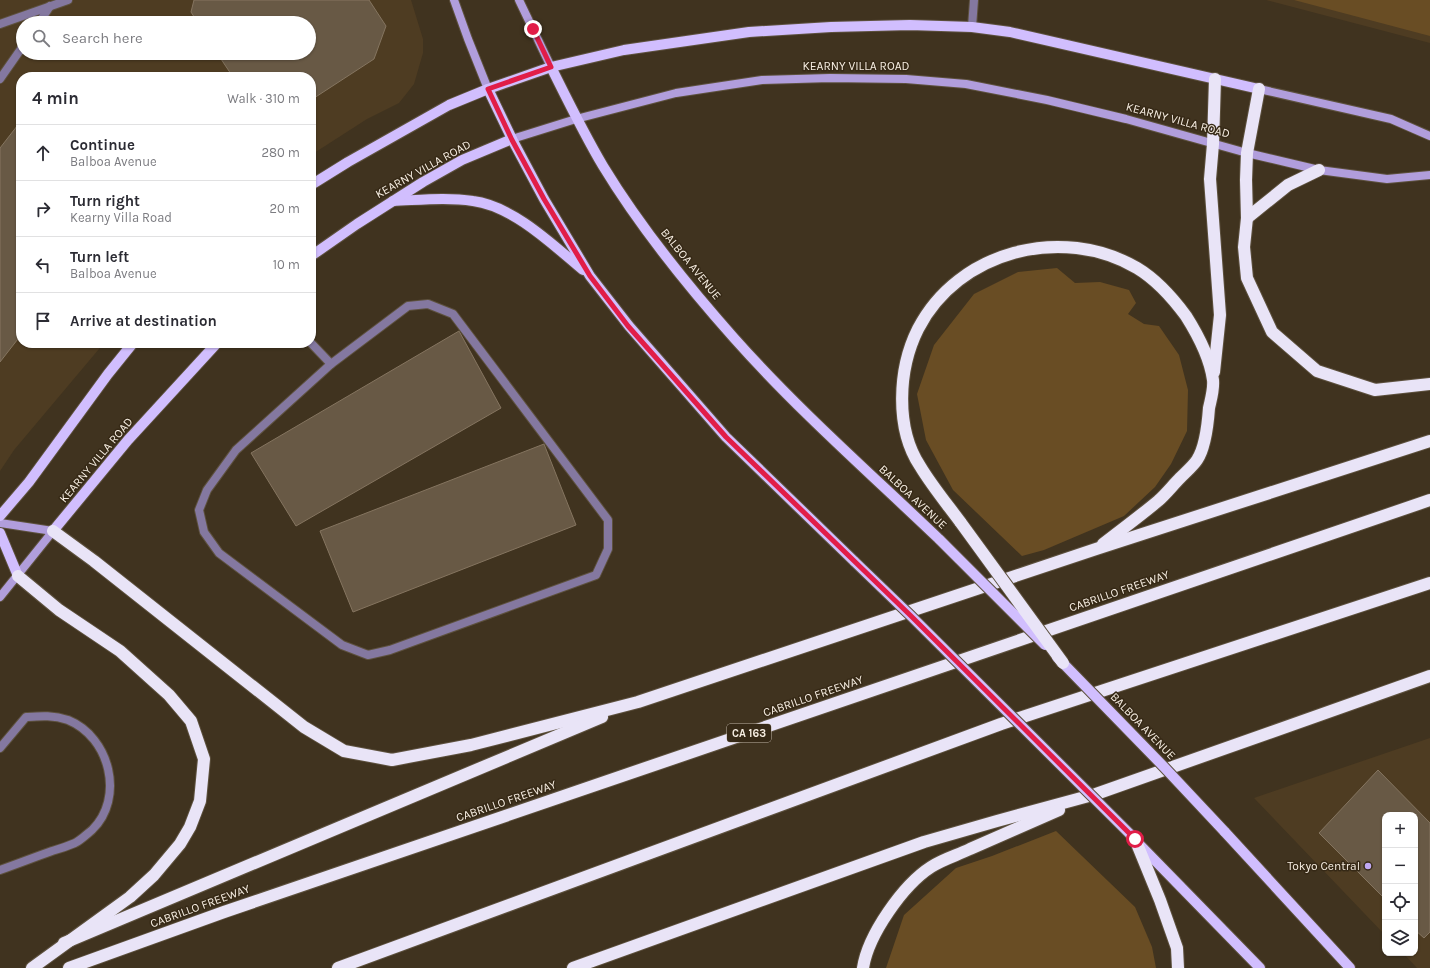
<!DOCTYPE html>
<meta charset="utf-8">
<style>
body{margin:0;font-family:Karla,sans-serif;background:#f2f2f3;color:#2b2b33}
.controls{position:absolute;right:12px;bottom:12px;display:grid;overflow:hidden;border-radius:8px;box-shadow:0 1px 3px #0004}
.controls button{width:36px;height:36px;display:grid;place-items:center;padding:0;border:0;border-bottom:1px solid #e1e1e2;background:#fff;color:#2b2b33;font:20px sans-serif}
.stop{position:absolute;width:12px;height:12px;margin:-9px;border:3px solid #e11d48;border-radius:50%;background:#fff}
.stop.end{background:#e11d48;border-color:#fff;box-shadow:0 1px 4px #0008}
.list{margin:0;padding:0;list-style:none}
h2{display:flex;justify-content:space-between;align-items:center;height:52px;margin:0;padding:0 16px;font-size:17px}
h2 small{font-size:13px;font-weight:400;color:#7c7c81}
.list li{display:grid;grid-template-columns:26px 1fr auto;gap:12px;align-items:center;box-sizing:border-box;height:56px;padding:0 16px;border-top:1px solid #e1e1e2}
.list b{display:block;font-size:15px;white-space:nowrap}
.list p{margin:0;font-size:13px;white-space:nowrap;color:#7c7c81}
.list em{font-size:13px;font-style:normal;color:#7c7c81}
.icon{flex:none;width:22px;height:22px;fill:none;stroke:currentColor;stroke-width:2;stroke-linecap:round;stroke-linejoin:round}
.map{position:relative;flex:none;width:1430px;height:968px;overflow:hidden}
.search{position:absolute;background:#fff;box-shadow:0 1px 3px #0004;left:16px;top:16px;width:300px;height:44px;display:flex;align-items:center;gap:10px;box-sizing:border-box;padding:0 14px;border-radius:22px;color:#7c7c81;font-size:15px}
.panel{position:absolute;background:#fff;box-shadow:0 1px 3px #0004;left:16px;top:72px;width:300px;height:276px;border-radius:16px}
.map>svg:first-child{display:block}
</style>
<div class="map">
<svg width="1430" height="968" viewBox="0 0 1430 968">
<rect width="100%" height="100%" fill="#40331f"/>
<!-- built -->
<g fill="#4e3c22" fill-rule="evenodd">
<path d="M0 0H411L423 39V53L414 84 399 103 367 119 311 155V77H21V343H104L14 450 0 471ZM23 23H309V53H23Z"/>
<path d="M1266 0H1430V43Z"/>
<path d="M1430 738V968H1417L1403 953H1415V815H1385V935L1254 798Z"/>
</g>
<!-- green -->
<g fill="#694d24">
<path d="M1294 0H1430V36Z"/>
<path d="M1057 268 1075 283 1100 282 1129 290 1136 303 1128 314 1144 324 1159 326 1179 355 1188 390 1187 431 1171 464 1155 487 1124 516 1044 550 1022 556 953 490 926 440 917 394 934 345 974 294 1018 272Z"/>
<path d="M1056 831 1135 907 1152 947 1156 968H886L904 915 956 868 992 856Z"/>
</g>
<!-- building -->
<g fill="#685945" stroke="#857560">
<path d="M194 0H369L386 26 374 59 311 100V77H233L217 53H309V23H198L191 12Z"/>
<path d="M21 121V335L0 362V148Z"/>
<path d="M459 331 501 408 296 526 251 453Z"/>
<path d="M544 444 576 525 353 612 320 531Z"/>
<path d="M1378 770 1430 823V932L1424 938 1415 930V815H1385V899L1319 833Z"/>
</g>
<g fill="none" stroke-linecap="round" stroke-linejoin="round">
<!-- service casing -->
<g stroke="#5d513e" stroke-width="10">
<g id="service">
<path d="M39 23 50 6"/>
<path d="M0 24 68 0"/>
<path d="M972 27 974 0"/>
<path d="M0 79 23 46"/>
<path d="M428 304 453 314 608 520V549L596 575 390 650 368 655 342 645 219 553 204 532 199 510 207 490 236 450 331 364 408 306Z"/>
<path d="M311 343 331 364"/>
<path d="M0 748 26 717C41 716 53 715 68 720 110 737 125 798 92 830 87 834 81 840 75 843 68 846 59 849 52 851 35 857 17 864 0 870"/>
</g>
</g>
<!-- secondary casing -->
<g stroke="#5d513e" stroke-width="10">
<g id="secondary">
<path d="M454 0 468 39 488 89"/>
<path d="M519 0 551 67"/>
<path d="M1259 89 1391 119 1430 136"/>
<path d="M512 139 576 119 676 93 762 80 830 78 906 79 966 84 1047 100 1126 119 1247 153 1319 170 1387 179 1430 175"/>
<path d="M0 523 53 531 0 597"/>
</g>
</g>
<!-- primary casing -->
<g stroke="#5d513e" stroke-width="12">
<g id="primary">
<path d="M551 67C568 101 584 134 603 166 640 227 687 285 734 338 798 410 871 474 940 540"/>
<path d="M488 89 512 139 544 199 590 276 629 326 726 437 855 562"/>
<path d="M311 185 348 162 449 105 488 89 551 67 624 50 749 32 831 27 910 25 972 27 1010 32 1259 89"/>
<path d="M393 201C420 200 447 197 473 201 513 206 553 245 583 270"/>
<path d="M311 256 357 224 423 182 462 160 512 139"/>
<path d="M0 516 29 482 108 374 133 343"/>
<path d="M53 531 128 440 217 343"/>
<path d="M0 533 18 576"/>
<path d="M1224 831 1350 968"/>
<path d="M1137 842 1260 968"/>
</g>
</g>
<!-- motorway casing -->
<g stroke="#5d513e" stroke-width="14">
<g id="motorway">
<path d="M1259 89 1247 153 1246 180 1247 218 1244 247 1247 278 1272 332 1317 371 1375 390 1430 384"/>
<path d="M1247 218 1288 185 1319 170"/>
<path d="M1214 372 1220 315 1210 179 1213 144 1215 79"/>
<path d="M961 523C947 504 932 486 920 466 895 428 898 369 918 329 958 251 1062 224 1137 268 1157 280 1172 297 1186 316 1198 335 1210 357 1213 380 1214 389 1211 399 1209 408 1208 422 1205 448 1197 460 1193 466 1186 472 1180 478 1173 485 1166 494 1158 501 1140 516 1121 530 1103 544"/>
<path d="M53 531 94 561 304 727 344 751 392 760 471 745 638 702 1096 549 1430 441"/>
<path d="M18 576 59 610 120 651 169 695 191 721 204 759 200 801 190 827 180 844 154 875 130 897 32 968"/>
<path d="M1135 839 1160 900 1177 948 1178 968"/>
<path d="M64 943 602 717"/>
<path d="M69 968 224 912 1430 500"/>
<path d="M338 968 1001 724 1430 583"/>
<path d="M573 968 924 842 997 821 1096 794 1430 676"/>
<path d="M863 968C868 935 903 885 931 867 943 859 958 855 970 849 1000 836 1029 823 1059 810"/>
</g>
</g>
<!-- service -->
<use href="#service" stroke="#8478a0" stroke-width="8"/>
<!-- secondary -->
<use href="#secondary" stroke="#b19edc" stroke-width="8"/>
<!-- primary -->
<use href="#primary" stroke="#d1befe" stroke-width="10"/>
<!-- motorway -->
<use href="#motorway" stroke="#e9e4f7" stroke-width="12"/>
<!-- primary-bridge casing -->
<g stroke="#5d513e" stroke-width="12" stroke-linecap="butt">
<g id="primary-bridge">
<path d="M940 540 1045 645"/>
<path d="M855 562 910 615 1135 839"/>
<path d="M1057 657 1164 767 1224 831"/>
</g>
</g>
<!-- motorway-bridge casing -->
<g stroke="#5d513e" stroke-width="14" stroke-linecap="butt">
<path id="motorway-bridge" d="M961 523 1063 663"/>
</g>
<!-- primary-bridge -->
<use href="#primary-bridge" stroke="#d1befe" stroke-width="10"/>
<!-- motorway-bridge -->
<use href="#motorway-bridge" stroke="#e9e4f7" stroke-width="12"/>
</g>
<g fill="none" stroke-linecap="round" stroke-linejoin="round">
<!-- route -->
<path stroke="#e11d48" stroke-width="5" d="M533 29 551 67 488 89 512 140 544 199 590 276 628 326 726 437 910 615 1135 839"/>
</g>
<!-- markers -->
<circle fill="#c0a8f4" stroke="#362916" stroke-width="1.5" cx="1368" cy="866" r="4"/>
<g text-anchor="middle" stroke-width="3" stroke-linejoin="round" paint-order="stroke">
<!-- shield labels -->
<rect fill="#362916" stroke="#bcb2a4" stroke-width="1" x="727" y="724" width="44" height="18" rx="3"/>
<g font-size="11" font-weight="bold" fill="#f6ede1">
<text x="749" y="737">CA 163</text>
</g>
<!-- street labels -->
<g font-size="12" fill="#f6ede1" stroke="#362916">
<text x="856" y="70">KEARNY VILLA ROAD</text>
<text transform="translate(1178 120) rotate(15)" y="4">KEARNY VILLA ROAD</text>
<text transform="translate(423 169) rotate(-29)" y="4">KEARNY VILLA ROAD</text>
<text transform="translate(691 264) rotate(51)" y="4">BALBOA AVENUE</text>
<text transform="translate(96 460) rotate(-50)" y="4">KEARNY VILLA ROAD</text>
<text transform="translate(913 497) rotate(43)" y="4">BALBOA AVENUE</text>
<text transform="translate(1119 591) rotate(-19)" y="4">CABRILLO FREEWAY</text>
<text transform="translate(813 696) rotate(-19)" y="4">CABRILLO FREEWAY</text>
<text transform="translate(1143 726) rotate(46)" y="4">BALBOA AVENUE</text>
<text transform="translate(506 801) rotate(-19)" y="4">CABRILLO FREEWAY</text>
<text transform="translate(200 906) rotate(-20)" y="4">CABRILLO FREEWAY</text>
</g>
<!-- poi labels -->
<g font-size="12" fill="#f6ede1" stroke="#362916" text-anchor="end">
<text x="1360" y="870">Tokyo Central</text>
</g>
</g>
</svg>
<div class="controls">
<button>+</button>
<button>−</button>
<button><svg class="icon" aria-label="locate" viewBox="0 0 24 24"><circle cx="12" cy="12" r="6"/><path d="M12 2v4M12 18v4M2 12h4M18 12h4"/></svg></button>
<button><svg class="icon" aria-label="layers" viewBox="0 0 24 24"><path d="M12 4l9 5-9 5-9-5zM3 14l9 5 9-5"/></svg></button>
</div>
<div class="stop" style="left:1135px;top:839px"></div>
<div class="stop end" style="left:533px;top:29px"></div>
<div class="search"><svg class="icon" aria-label="search" viewBox="0 0 24 24"><circle cx="10" cy="10" r="6"/><path d="M15 15l6 6"/></svg>Search here</div>
<section class="panel">
<h2>4 min<small>Walk · 310 m</small></h2>
<ul class="list">
<li><svg class="icon" aria-label="ahead" viewBox="0 0 24 24"><path d="M12 20V5M6 11l6-6 6 6"/></svg><div><b>Continue</b><p>Balboa Avenue</p></div><em>280 m</em></li>
<li><svg class="icon" aria-label="right" viewBox="0 0 24 24"><path d="M7 20v-9h11M14 6l5 5-5 5"/></svg><div><b>Turn right</b><p>Kearny Villa Road</p></div><em>20 m</em></li>
<li><svg class="icon" aria-label="left" viewBox="0 0 24 24"><path d="M17 20v-9H6M10 6l-5 5 5 5"/></svg><div><b>Turn left</b><p>Balboa Avenue</p></div><em>10 m</em></li>
<li><svg class="icon" aria-label="arrive" viewBox="0 0 24 24"><path d="M6 21V4h12l-3 4 3 4H6"/></svg><div><b>Arrive at destination</b></div></li>
</ul>
</section>
</div>
